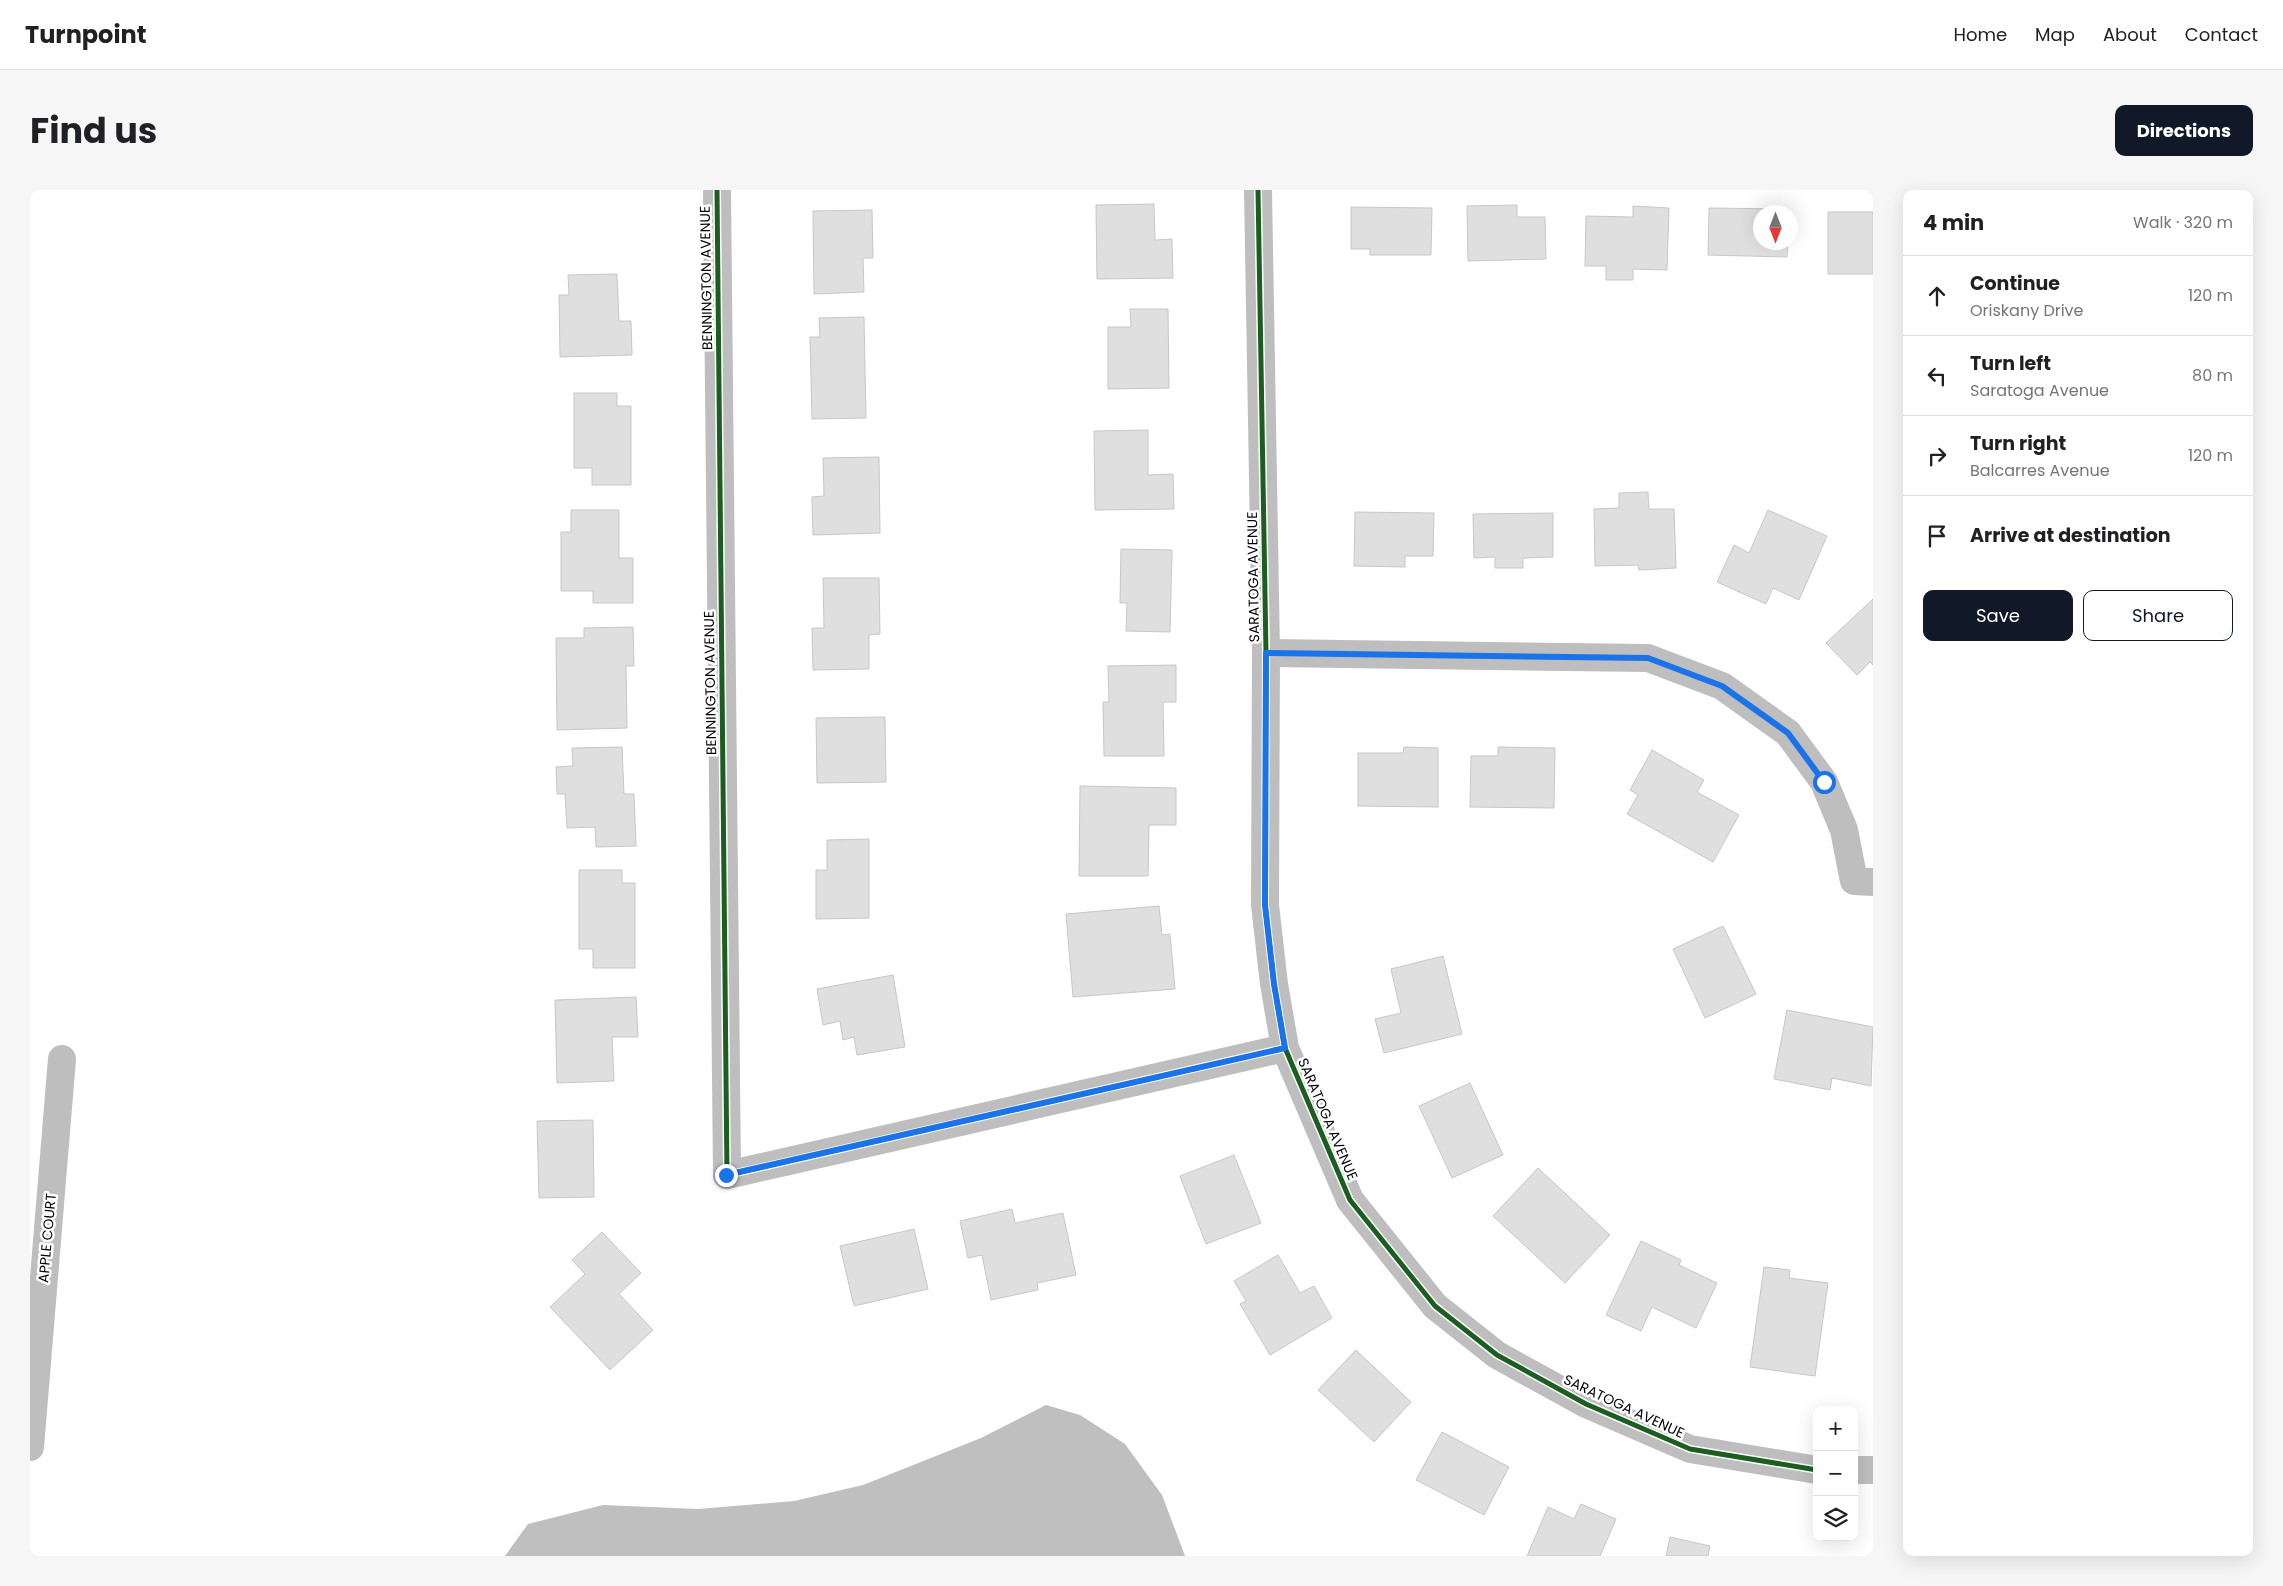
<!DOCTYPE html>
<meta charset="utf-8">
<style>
body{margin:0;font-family:Poppins,sans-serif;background:#f6f6f6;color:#202124}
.controls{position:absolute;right:15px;bottom:15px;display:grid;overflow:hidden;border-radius:10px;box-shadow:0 5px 20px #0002}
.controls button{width:45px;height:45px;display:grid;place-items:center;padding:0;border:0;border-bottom:1px solid #e0e0e0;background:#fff;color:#202124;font:25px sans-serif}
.compass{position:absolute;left:1723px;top:15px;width:45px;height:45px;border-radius:50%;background:#fff;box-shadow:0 5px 20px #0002;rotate:180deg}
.stop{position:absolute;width:15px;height:15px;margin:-11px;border:4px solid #1a73e8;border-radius:50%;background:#fff}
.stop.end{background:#1a73e8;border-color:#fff;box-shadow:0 1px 5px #0008}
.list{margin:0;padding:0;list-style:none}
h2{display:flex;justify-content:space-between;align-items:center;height:65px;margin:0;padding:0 20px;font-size:21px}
h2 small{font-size:16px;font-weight:400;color:#757577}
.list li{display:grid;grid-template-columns:32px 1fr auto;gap:15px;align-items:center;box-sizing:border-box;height:80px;padding:0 20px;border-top:1px solid #e0e0e0}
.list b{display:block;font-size:19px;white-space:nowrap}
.list p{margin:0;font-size:16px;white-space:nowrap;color:#757577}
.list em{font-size:16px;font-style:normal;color:#757577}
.actions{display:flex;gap:10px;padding:15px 20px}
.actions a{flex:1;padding:11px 0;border:1px solid #111827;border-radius:10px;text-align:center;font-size:18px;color:#111827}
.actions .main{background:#111827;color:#fff}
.icon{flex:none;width:28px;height:28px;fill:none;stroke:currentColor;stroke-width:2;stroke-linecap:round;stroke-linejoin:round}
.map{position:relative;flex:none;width:1843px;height:1366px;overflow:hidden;border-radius:10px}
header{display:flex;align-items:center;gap:30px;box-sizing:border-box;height:70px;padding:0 25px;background:#fff;border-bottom:1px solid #e0e0e0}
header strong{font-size:24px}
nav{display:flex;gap:28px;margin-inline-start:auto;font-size:18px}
.intro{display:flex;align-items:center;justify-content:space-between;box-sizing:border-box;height:120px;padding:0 30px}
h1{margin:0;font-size:35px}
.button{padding:12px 22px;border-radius:10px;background:#111827;color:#fff;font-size:18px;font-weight:700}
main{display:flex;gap:30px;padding:0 30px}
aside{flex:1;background:#fff;border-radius:10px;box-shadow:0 5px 20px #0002}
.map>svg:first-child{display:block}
</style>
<header>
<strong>Turnpoint</strong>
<nav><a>Home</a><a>Map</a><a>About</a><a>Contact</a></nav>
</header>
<div class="intro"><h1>Find us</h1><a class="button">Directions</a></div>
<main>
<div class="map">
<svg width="1843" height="1366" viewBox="0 0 1843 1366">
<rect width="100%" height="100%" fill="#fff"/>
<!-- water -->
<path fill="#bfbfbf" d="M1016 1215 1050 1225 1095 1254 1132 1305 1155 1366H475L498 1334 573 1315 668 1319 764 1311 833 1295 951 1248Z"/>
<!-- building -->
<g fill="#dfdfdf" stroke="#c7c7c7">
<path d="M1124 14 1125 50 1142 49 1143 88 1067 89 1066 15Z"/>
<path d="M1487 15V27H1515L1516 69 1438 71 1437 16Z"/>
<path d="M1603 16 1639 18 1637 80 1603 79V90H1576V76H1555L1556 26 1603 27Z"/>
<path d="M1321 17 1402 18 1401 65H1340V59H1321Z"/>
<path d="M1679 18 1758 19V22H1730V52H1758L1757 67 1678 65Z"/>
<path d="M842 20 843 68H833L834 102 784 104 783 21Z"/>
<rect x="1798" y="22" width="45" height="62"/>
<path d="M587 84 589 131H601L602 165 530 167 529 105H539L538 85Z"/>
<path d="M1100 119H1138L1139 198 1078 199V137H1101Z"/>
<path d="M834 127 836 228 782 229 780 147H790L789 128Z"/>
<path d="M544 203H587V216H601V295H562V278H544Z"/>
<path d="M1118 240V285L1143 284 1144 319 1065 320 1064 241Z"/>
<path d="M849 267 850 343 783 345 782 307 794 306 793 268Z"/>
<path d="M1618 302 1619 319H1644L1646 378 1609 380 1608 375 1565 376 1564 319 1589 318V303Z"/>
<path d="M541 320H589V368H603V413H563V401H531V342H541Z"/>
<path d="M1738 320 1797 346 1769 410 1743 398 1736 414 1687 392 1704 355 1719 363Z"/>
<path d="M1325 322 1404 323 1403 366H1375V377L1324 376Z"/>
<path d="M1523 323V367L1493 368V378H1465V367L1444 368 1443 324Z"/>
<path d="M1091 359 1142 360 1140 442 1096 441 1097 413H1090Z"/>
<path d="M793 388H849L850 444 839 445V479L783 480 782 438H794Z"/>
<path d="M1843 409V475L1840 472 1827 485 1796 453Z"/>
<path d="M603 437 604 476H596L597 538 527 540 526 448H554V438Z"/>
<path d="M1146 475V512H1133L1134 566H1074L1073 512H1079L1078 476Z"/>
<path d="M855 527 856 592 787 593 786 528Z"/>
<path d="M592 557 594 604H604L606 656 566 657 565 637 537 638 535 604H527L526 577 543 576 542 558Z"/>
<path d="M1374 557 1408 558V617L1328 616V563H1373Z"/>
<path d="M1468 557 1525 558 1524 618 1440 617 1441 566H1468Z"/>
<path d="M1622 560 1674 590 1667 602 1709 625 1683 672 1597 624 1608 605 1600 600Z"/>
<path d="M1050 596 1146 598V635H1119L1118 686H1049Z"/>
<path d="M839 649V728L786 729V680H797V650Z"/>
<path d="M549 680H592V693H605V778H563V759H549Z"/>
<path d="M1129 716 1132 745 1140 744 1145 799 1043 807 1036 724Z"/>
<path d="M1693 736 1726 804 1675 828 1643 759Z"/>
<path d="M1413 766 1432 844 1354 863 1345 829 1371 823 1361 779Z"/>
<path d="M863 785 875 857 827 865 824 847 813 850 810 831 793 835 787 799Z"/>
<path d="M606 807 608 847H582L584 891 527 893 525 810Z"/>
<path d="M1757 820 1843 837 1841 896 1802 888 1800 900 1744 889Z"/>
<path d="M1440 893 1473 965 1422 988 1389 916Z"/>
<path d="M563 930 564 1007 509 1008 507 931Z"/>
<path d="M1204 965 1231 1033 1176 1054 1150 986Z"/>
<path d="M1508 978 1580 1045 1535 1093 1463 1026Z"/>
<path d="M982 1019 985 1033 1033 1023 1046 1085 1007 1093 1008 1100 961 1110 952 1065 938 1068 930 1031Z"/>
<path d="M884 1039 898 1099 824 1116 810 1056Z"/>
<path d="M572 1042 611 1083 589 1104 623 1140 580 1180 520 1117 555 1084 542 1070Z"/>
<path d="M1611 1051 1651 1070 1649 1075 1687 1093 1666 1138 1622 1117 1611 1141 1576 1125Z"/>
<path d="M1248 1065 1270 1103 1284 1096 1302 1128 1240 1165 1210 1114 1216 1111 1204 1091Z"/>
<path d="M1734 1077 1760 1080 1759 1088 1798 1093 1785 1186 1720 1177Z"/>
<path d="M1326 1160 1381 1212 1344 1252 1288 1200Z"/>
<path d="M1412 1242 1479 1277 1454 1325 1386 1290Z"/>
<path d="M1551 1314 1586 1329 1570 1366H1497L1518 1317 1544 1329Z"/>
<path d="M1640 1347 1680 1356 1678 1366H1636Z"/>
</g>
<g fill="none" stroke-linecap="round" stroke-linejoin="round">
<!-- minor -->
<g stroke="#bebebe" stroke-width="28">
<path d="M687 0 697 985 1255 858"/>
<path d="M1228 0 1236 463 1235 715 1244 794 1255 858 1320 1010 1405 1116 1467 1165 1556 1214 1660 1259 1787 1280"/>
<path d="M1236 463 1618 468 1692 496 1758 543 1794 592 1814 640 1824 691 1843 692"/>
<path d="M0 1257 32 869"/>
<path d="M1824 1280H1843"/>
</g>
<!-- cycleway casing -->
<g stroke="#fff" stroke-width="8">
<g id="cycleway">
<path d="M687 0 697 985 1255 858"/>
<path d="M1228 0 1236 463 1235 715 1244 794 1255 858 1320 1010 1405 1116 1467 1165 1556 1214 1660 1259 1787 1280"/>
</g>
</g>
<!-- cycleway -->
<use href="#cycleway" stroke="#1b5e20" stroke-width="5"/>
</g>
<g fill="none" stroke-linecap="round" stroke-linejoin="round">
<!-- route -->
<path stroke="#1a73e8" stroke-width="6" d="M696 985 1255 858 1244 794 1235 715 1236 463 1618 468 1692 496 1758 543 1794 592"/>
</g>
<g text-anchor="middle" stroke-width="5" stroke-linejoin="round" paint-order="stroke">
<!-- street labels -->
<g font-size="14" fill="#000" stroke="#fff">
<text transform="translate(676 88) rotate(-91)" y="5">BENNINGTON AVENUE</text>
<text transform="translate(1223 387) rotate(-91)" y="5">SARATOGA AVENUE</text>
<text transform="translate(680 493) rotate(-91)" y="5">BENNINGTON AVENUE</text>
<text transform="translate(1298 929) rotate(67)" y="5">SARATOGA AVENUE</text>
<text transform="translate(17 1048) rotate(-85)" y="5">APPLE COURT</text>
<text transform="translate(1594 1216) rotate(25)" y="5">SARATOGA AVENUE</text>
</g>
</g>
</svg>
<div class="controls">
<button>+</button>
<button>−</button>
<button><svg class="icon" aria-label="layers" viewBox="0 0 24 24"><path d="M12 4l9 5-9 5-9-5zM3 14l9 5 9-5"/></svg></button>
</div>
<svg class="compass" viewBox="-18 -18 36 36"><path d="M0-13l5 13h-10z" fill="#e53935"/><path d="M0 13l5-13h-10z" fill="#757577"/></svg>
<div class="stop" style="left:1794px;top:592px"></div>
<div class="stop end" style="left:696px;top:985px"></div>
</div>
<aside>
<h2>4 min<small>Walk · 320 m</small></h2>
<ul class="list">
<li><svg class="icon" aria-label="ahead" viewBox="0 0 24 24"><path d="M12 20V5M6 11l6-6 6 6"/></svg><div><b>Continue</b><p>Oriskany Drive</p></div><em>120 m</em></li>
<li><svg class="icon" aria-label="left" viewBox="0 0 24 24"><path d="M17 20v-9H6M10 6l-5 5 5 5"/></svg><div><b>Turn left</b><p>Saratoga Avenue</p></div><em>80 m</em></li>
<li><svg class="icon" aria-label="right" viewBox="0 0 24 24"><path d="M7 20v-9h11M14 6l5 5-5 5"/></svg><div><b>Turn right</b><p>Balcarres Avenue</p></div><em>120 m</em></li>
<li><svg class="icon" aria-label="arrive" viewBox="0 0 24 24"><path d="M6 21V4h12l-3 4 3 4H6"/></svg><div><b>Arrive at destination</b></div></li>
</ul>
<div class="actions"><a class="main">Save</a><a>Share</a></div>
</aside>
</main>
